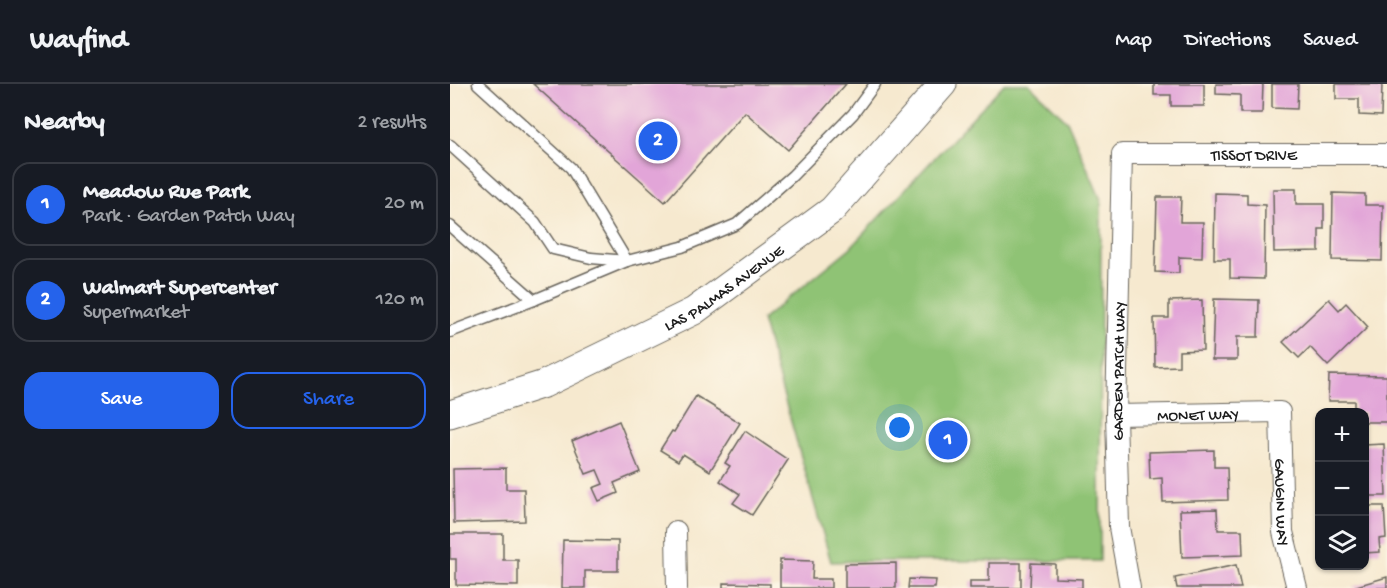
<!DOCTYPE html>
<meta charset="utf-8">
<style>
body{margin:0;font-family:"Gochi Hand",sans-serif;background:#20242c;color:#f1f3f6}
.controls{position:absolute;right:18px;bottom:18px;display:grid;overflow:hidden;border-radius:12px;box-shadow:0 2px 4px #0004}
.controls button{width:54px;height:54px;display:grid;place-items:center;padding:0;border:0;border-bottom:2px solid #363941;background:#171b24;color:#f1f3f6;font:30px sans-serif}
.you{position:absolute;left:450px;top:344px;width:21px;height:21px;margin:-15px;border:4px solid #fff;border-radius:50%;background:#1a73e8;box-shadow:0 0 0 9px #1a73e833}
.badge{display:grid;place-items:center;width:39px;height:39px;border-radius:50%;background:#2563eb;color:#fff;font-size:20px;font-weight:700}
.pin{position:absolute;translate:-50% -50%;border:3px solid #fff;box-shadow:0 2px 6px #0006}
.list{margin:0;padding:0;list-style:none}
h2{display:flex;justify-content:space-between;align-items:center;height:78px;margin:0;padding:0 24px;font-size:26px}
h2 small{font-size:20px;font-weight:400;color:#9ea1a6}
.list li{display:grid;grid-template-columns:39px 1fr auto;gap:18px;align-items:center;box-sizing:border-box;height:84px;margin:0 12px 12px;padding:0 12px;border:2px solid #363941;border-radius:18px}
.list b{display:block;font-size:22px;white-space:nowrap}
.list p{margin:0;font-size:20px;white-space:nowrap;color:#9ea1a6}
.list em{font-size:20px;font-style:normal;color:#9ea1a6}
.actions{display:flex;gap:12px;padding:18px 24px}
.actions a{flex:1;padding:14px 0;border:2px solid #2563eb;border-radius:18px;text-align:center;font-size:21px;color:#2563eb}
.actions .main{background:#2563eb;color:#fff}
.icon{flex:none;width:33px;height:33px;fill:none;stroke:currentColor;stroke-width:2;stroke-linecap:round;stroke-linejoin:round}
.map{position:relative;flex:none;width:937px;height:504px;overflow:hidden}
header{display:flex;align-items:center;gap:36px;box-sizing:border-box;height:84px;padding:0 30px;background:#171b24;border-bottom:2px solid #363941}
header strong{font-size:28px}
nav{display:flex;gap:33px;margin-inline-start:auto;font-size:21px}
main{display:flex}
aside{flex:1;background:#171b24}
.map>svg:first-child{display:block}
</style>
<header>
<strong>Wayfind</strong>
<nav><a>Map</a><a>Directions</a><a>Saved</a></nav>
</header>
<main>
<aside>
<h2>Nearby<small>2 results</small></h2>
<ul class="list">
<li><span class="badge">1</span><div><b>Meadow Rue Park</b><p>Park · Garden Patch Way</p></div><em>20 m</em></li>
<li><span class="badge">2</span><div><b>Walmart Supercenter</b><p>Supermarket</p></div><em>120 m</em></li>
</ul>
<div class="actions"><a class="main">Save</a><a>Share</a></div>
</aside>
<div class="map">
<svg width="937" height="504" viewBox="0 0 937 504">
<rect width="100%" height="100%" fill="#fcf5e5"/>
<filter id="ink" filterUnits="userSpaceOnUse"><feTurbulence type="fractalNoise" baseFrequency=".0167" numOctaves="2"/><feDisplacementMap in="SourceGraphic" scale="12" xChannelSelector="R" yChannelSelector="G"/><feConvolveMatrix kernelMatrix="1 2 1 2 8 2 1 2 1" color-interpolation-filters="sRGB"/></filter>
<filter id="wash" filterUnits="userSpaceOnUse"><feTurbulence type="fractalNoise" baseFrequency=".008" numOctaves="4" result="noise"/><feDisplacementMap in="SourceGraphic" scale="24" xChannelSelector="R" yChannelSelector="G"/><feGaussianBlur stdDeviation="1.35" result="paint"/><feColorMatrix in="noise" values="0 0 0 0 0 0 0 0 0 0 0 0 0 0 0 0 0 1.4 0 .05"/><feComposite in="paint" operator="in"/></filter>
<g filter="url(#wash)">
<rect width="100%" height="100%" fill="#f6e9cf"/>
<!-- green -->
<path fill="#8fc375" stroke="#567048" stroke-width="1.5" d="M554 0H579L617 37 651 116 650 477H417L381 478 312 236 400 164Z"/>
<g id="blocks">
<!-- building -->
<g fill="#e2a5d8">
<path d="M83 0H396L338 66 295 28 215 118Z"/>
<path d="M704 0H754V22H721V11H704Z"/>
<path d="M766 0H813L812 29H790V11L766 10Z"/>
<path d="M822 0H848L847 25 822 24Z"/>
<path d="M886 0H932L931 32 909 31V15H886Z"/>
<path d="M823 105H846V120H874V145H869V167L824 168Z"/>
<path d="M765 109 797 110V120L815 121 814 195 780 194V175H764Z"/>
<path d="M883 109 915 110V121H933L932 177 882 176Z"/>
<path d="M707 113H731L730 138H753L752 174 729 173V189L705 188Z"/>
<path d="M764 215 809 216 808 253H787V276H762Z"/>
<path d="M879 215 889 226 896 219 918 243 878 282 860 263 849 274 833 258Z"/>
<path d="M752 216 753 266 729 267V282L705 283 704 234H719V217Z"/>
<path d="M879 291 937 292V338H914V328H904V317H878Z"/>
<path d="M246 312 290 339 260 387 233 370 228 377 210 366 222 347 224 348Z"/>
<path d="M169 337 190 388 164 399 168 409 149 417 143 404 153 400 147 386 136 390 122 357Z"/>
<path d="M295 347 338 376 302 431 283 419 290 410 270 397 280 382 275 379Z"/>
<path d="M934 360 936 412H914V361Z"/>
<path d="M764 366V383H777L778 416 713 418 712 394 700 395 699 368Z"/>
<path d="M56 384V405H74L75 437 4 439 3 385Z"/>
<path d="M914 422H934L936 454 929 455 930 468 914 469Z"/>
<path d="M767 425 768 446H792L793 471 732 473 730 426Z"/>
<path d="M0 450H53V476H68V502L6 501V475H0Z"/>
<path d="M113 456 168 457V487H135V504H112Z"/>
<path d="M330 476 363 477 362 495H381V504H330Z"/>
<path d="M446 479V504H395V480Z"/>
<path d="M539 479H571V504H520V497H539Z"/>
<path d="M581 479 605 480V494L632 495V504H580Z"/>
<path d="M786 481 791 504H727L725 494Z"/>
<path d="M937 493V504H903V503Z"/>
<path d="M459 495 486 496 485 504H458Z"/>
<path d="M273 499 320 500V504H273Z"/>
</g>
</g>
</g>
<g filter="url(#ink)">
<use href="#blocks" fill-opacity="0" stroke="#68645b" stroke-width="1.5"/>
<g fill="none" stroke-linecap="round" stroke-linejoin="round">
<!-- lane casing -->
<g stroke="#68645b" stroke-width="13">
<g id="lane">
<path d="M28 0 121 84 177 177 84 216"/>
<path d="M0 61 85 138 103 165 141 174 177 177 232 163 287 140 342 92 403 30 425 0"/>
<path d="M0 142 84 216 0 248"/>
</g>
</g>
<!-- street casing -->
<g stroke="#68645b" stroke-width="22">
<g id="street">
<path id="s1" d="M666 331 830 328 833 448 847 504"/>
<path d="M226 447 227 504"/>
<path id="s2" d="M680 504 669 443 666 331 672 70H937"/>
</g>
</g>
<!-- secondary casing -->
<g stroke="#68645b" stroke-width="29">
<g id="secondary">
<path id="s3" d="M0 330 94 300 244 227 382 126 493 0"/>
</g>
</g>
<!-- lane -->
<use href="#lane" stroke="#fff" stroke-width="10"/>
<!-- street -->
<use href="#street" stroke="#fff" stroke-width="20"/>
<!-- secondary -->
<use href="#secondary" stroke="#fff" stroke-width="27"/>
</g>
</g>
<g text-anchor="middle" stroke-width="4.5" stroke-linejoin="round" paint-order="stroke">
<!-- street labels -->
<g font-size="16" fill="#1c1c1c" stroke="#fcf5e5">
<text dy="6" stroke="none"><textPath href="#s2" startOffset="567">TISSOT DRIVE</textPath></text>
<text dy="6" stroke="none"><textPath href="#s3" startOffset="303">LAS PALMAS AVENUE</textPath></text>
<text dy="6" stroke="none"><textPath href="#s2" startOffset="218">GARDEN PATCH WAY</textPath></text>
<text dy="6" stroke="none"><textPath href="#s1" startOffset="82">MONET WAY</textPath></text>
<text dy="6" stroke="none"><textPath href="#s1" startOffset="254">GAUGIN WAY</textPath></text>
</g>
</g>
</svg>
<div class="controls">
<button>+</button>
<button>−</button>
<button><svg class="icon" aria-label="layers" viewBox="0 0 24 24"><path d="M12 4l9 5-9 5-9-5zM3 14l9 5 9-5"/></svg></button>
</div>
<div class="you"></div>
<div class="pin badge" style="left:498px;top:356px">1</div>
<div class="pin badge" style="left:208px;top:57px">2</div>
</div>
</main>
